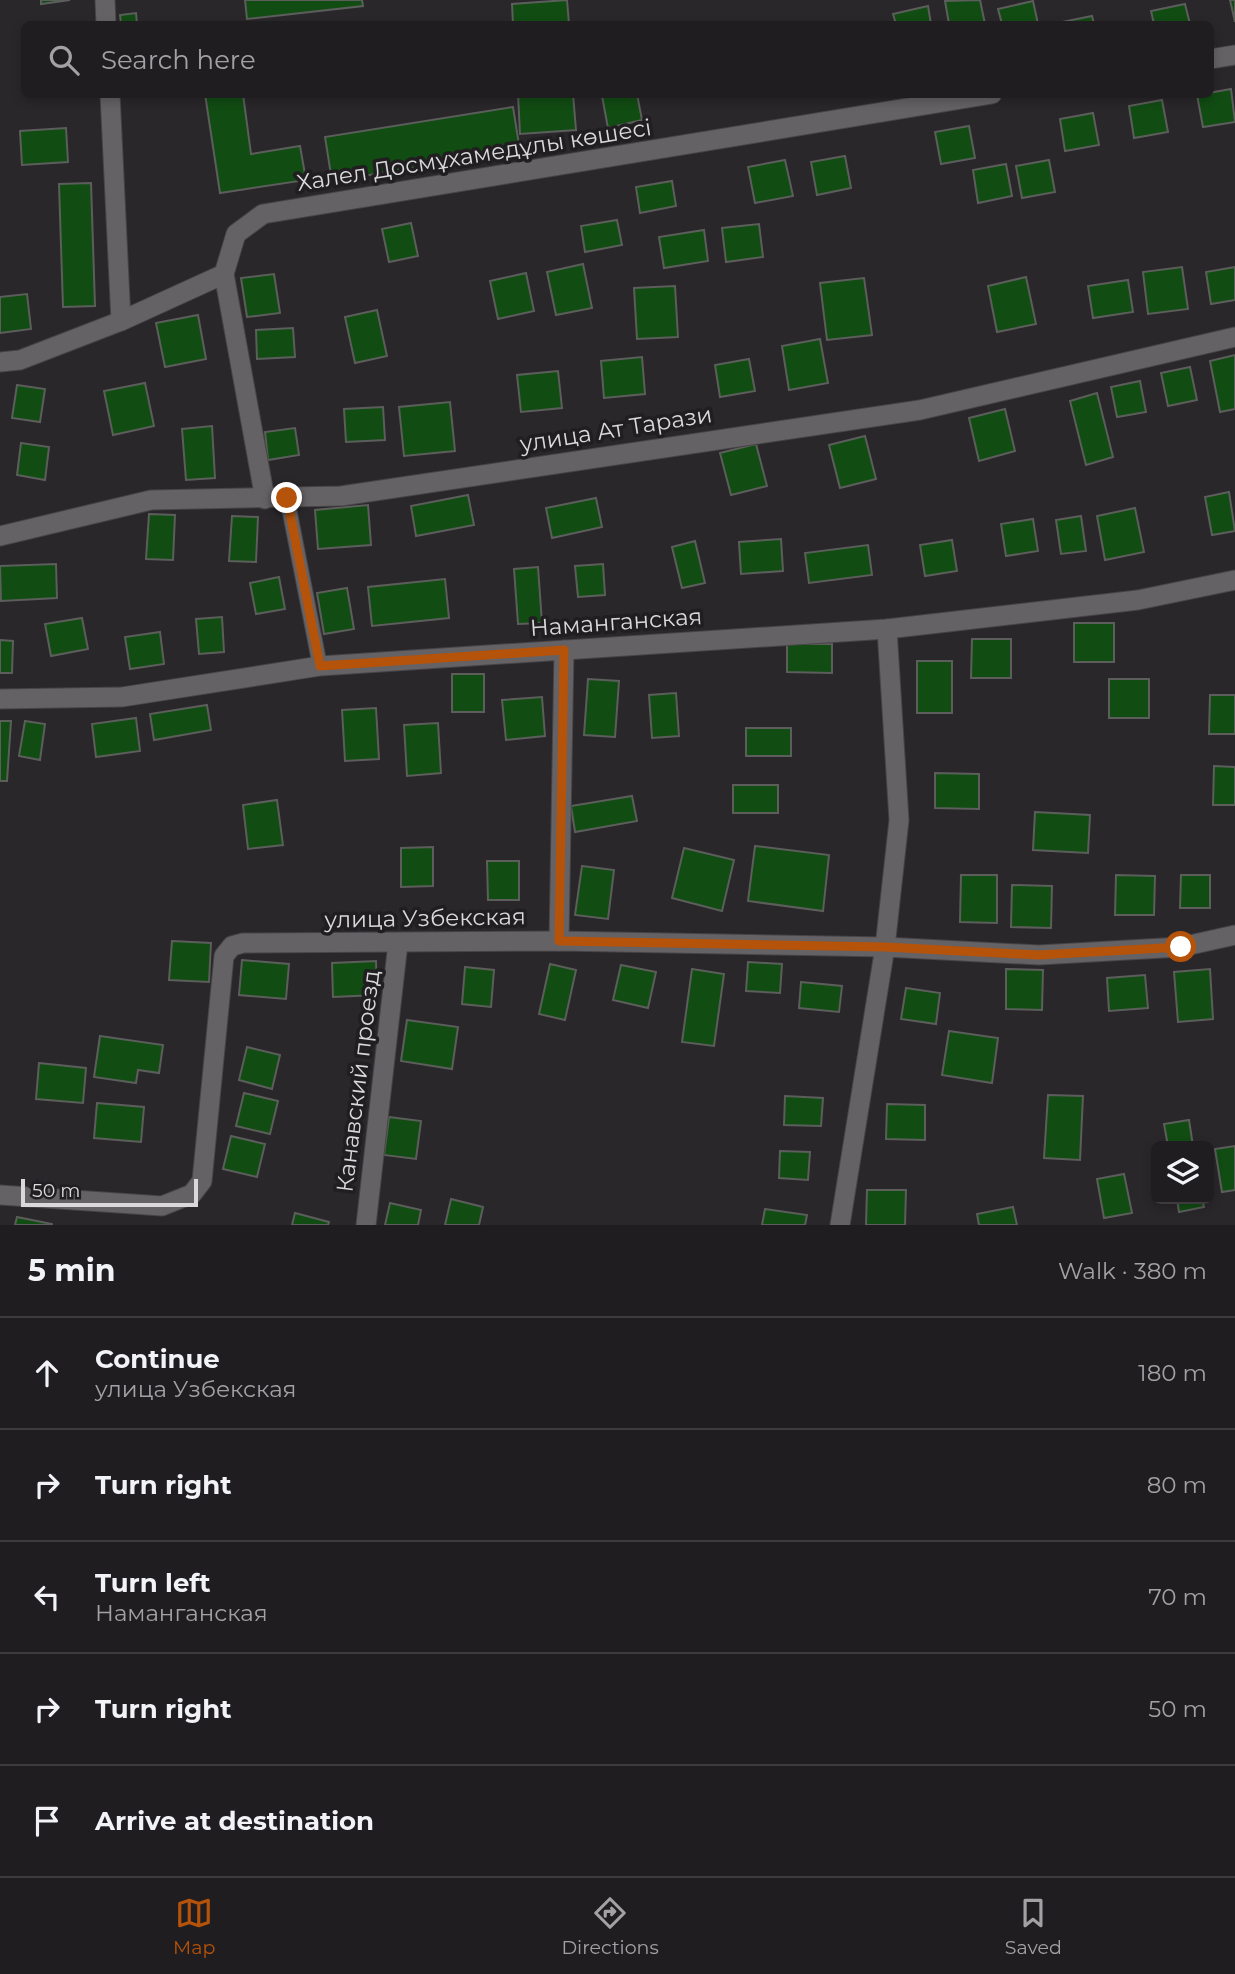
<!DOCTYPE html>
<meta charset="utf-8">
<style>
body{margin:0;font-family:Montserrat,sans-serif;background:#282629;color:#f1f3f6}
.controls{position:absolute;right:21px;bottom:21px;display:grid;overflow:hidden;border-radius:10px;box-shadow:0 4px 10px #0003}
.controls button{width:63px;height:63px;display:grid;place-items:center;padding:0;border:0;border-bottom:2px solid #3d3b3e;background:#201d20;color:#f1f3f6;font:35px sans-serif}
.scale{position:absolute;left:21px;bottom:18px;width:177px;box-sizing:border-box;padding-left:7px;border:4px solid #d9d8da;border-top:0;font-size:19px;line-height:24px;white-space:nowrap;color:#d9d8da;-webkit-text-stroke:5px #201e21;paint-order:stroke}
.stop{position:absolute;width:21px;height:21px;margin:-16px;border:5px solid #b45309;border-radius:50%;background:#fff}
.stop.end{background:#b45309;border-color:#fff;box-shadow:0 2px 7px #0008}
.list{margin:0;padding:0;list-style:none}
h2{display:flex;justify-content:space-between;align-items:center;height:91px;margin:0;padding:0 28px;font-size:30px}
h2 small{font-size:23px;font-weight:400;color:#a2a2a5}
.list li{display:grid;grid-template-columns:46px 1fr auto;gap:21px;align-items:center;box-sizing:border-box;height:112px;padding:0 28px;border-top:2px solid #3d3b3e}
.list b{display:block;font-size:26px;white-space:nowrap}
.list p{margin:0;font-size:23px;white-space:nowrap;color:#a2a2a5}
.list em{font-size:23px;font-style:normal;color:#a2a2a5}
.icon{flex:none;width:38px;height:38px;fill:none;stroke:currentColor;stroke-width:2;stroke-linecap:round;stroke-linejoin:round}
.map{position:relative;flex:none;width:1235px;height:1225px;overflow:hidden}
.search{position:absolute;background:#201d20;box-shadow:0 4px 10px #0003;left:21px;right:21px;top:21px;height:77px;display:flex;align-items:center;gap:18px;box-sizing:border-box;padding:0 24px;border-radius:10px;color:#a2a2a5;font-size:26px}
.sheet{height:651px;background:#201d20}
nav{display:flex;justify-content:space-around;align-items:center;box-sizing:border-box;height:98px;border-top:2px solid #3d3b3e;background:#201d20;font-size:19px;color:#a2a2a5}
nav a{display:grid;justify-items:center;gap:4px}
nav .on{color:#b45309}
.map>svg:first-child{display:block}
</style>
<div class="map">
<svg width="1235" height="1225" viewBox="0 0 1235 1225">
<rect width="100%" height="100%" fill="#2a272b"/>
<!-- building -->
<g fill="#114c13" stroke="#5b5e5a" stroke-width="2">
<path d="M41 0H70L41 4Z"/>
<path d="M245 0H362L363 6 247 19Z"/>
<path d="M567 0 569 24H513L512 4Z"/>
<path d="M980 0 985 24H949L945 1Z"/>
<path d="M1230 0H1235V22Z"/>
<path d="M1033 1 1038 24H1002L998 9Z"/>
<path d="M1185 4 1190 24H1154L1151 11Z"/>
<path d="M928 6 931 24H896L893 14Z"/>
<path d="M136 13 137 24H121L120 15Z"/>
<path d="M1092 16 1094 24H1057V23Z"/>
<path d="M1231 89 1235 122 1203 127 1197 95Z"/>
<path d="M205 94H243L251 154 300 146 306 180 220 193Z"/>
<path d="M518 94H573L576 130 520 134Z"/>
<path d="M610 94H637L642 120 608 128 602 96Z"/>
<path d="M1162 100 1168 132 1134 138 1129 106Z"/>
<path d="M513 107 520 151 332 181 325 137Z"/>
<path d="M1093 113 1099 145 1065 151 1060 119Z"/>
<path d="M969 126 975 158 941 164 935 132Z"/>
<path d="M66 128 68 162 22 165 20 131Z"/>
<path d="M845 156 851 188 817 195 811 162Z"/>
<path d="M785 160 793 196 755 203 748 167Z"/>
<path d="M1049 160 1055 192 1022 198 1016 166Z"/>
<path d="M1006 164 1012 196 978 203 973 170Z"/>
<path d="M672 181 676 206 640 213 636 187Z"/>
<path d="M91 183 95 306 63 307 59 184Z"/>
<path d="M617 220 622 245 585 252 581 226Z"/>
<path d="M411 223 418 256 389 262 382 229Z"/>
<path d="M759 224 763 257 726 262 722 228Z"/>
<path d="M704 230 708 261 664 268 659 237Z"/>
<path d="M583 264 592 308 556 315 547 272Z"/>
<path d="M1182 267 1188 309 1148 314 1143 272Z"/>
<path d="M1235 267V300L1211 304 1206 272Z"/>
<path d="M526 273 534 311 498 319 490 281Z"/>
<path d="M274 274 280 313 247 317 241 278Z"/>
<path d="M1026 277 1036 324 997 332 988 286Z"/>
<path d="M864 278 872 335 827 340 820 283Z"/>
<path d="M1128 280 1133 312 1093 318 1088 286Z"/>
<path d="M675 286 678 337 637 339 634 288Z"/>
<path d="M27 294 31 329 0 333V297Z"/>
<path d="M377 310 387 356 355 363 345 317Z"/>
<path d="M198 315 206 359 165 367 156 323Z"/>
<path d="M293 328 295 357 257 359 256 330Z"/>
<path d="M820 339 828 383 789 390 782 346Z"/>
<path d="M1235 355V409L1220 412 1210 361Z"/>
<path d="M642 357 645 394 604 398 601 361Z"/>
<path d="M749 359 755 391 720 397 715 365Z"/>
<path d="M1190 367 1197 400 1168 406 1161 373Z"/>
<path d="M558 371 562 408 521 412 517 375Z"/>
<path d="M1140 381 1146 412 1117 417 1111 387Z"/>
<path d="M145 383 154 426 113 435 104 391Z"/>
<path d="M17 385 45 389 40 422 12 418Z"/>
<path d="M1097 393 1113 457 1086 465 1070 401Z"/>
<path d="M450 402 455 451 404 456 399 407Z"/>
<path d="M383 407 385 440 346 442 344 409Z"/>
<path d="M1005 409 1015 451 979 461 969 418Z"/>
<path d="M212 426 215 478 186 480 182 429Z"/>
<path d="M295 428 299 455 268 460 265 432Z"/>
<path d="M865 436 876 479 840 488 829 445Z"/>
<path d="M21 443 49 447 45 480 17 475Z"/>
<path d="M756 444 767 486 731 495 720 453Z"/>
<path d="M1229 492 1235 531 1212 535 1205 497Z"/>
<path d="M468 495 474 525 416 536 411 506Z"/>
<path d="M596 498 602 527 552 538 546 508Z"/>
<path d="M368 505 371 545 318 549 315 510Z"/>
<path d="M1135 508 1144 552 1105 560 1097 516Z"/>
<path d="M149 514 175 515 173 560 146 559Z"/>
<path d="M232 516 258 517 256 562 229 561Z"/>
<path d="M1081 516 1086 551 1061 554 1056 520Z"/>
<path d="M1033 519 1038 551 1006 556 1001 524Z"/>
<path d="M781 539 783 571 741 574 739 542Z"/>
<path d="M952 540 957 571 925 576 920 545Z"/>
<path d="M695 541 705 583 682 588 672 547Z"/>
<path d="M868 545 872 575 809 583 805 553Z"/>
<path d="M56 564 57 598 1 601 0 566Z"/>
<path d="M603 564 605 595 578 597 575 566Z"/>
<path d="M538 567 542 623 518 624 514 569Z"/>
<path d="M279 577 285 609 256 614 250 583Z"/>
<path d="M445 579 449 618 372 626 368 587Z"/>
<path d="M347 588 354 629 324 634 317 593Z"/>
<path d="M222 617 224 652 199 654 196 619Z"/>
<path d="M82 618 88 649 51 656 45 624Z"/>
<rect x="1074" y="623" width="40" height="39"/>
<path d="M160 632 164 664 130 669 125 637Z"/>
<path d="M972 639H1011V678H971Z"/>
<path d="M0 640 13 641 12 673H0Z"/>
<path d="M787 644H832V673L787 672Z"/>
<rect x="917" y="661" width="35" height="52"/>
<rect x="452" y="674" width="32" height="38"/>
<path d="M588 679 619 681 615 737 584 735Z"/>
<rect x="1109" y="679" width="40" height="39"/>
<path d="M676 693 679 736 652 738 649 695Z"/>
<path d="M1210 695H1235V734H1209Z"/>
<path d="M542 697 545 736 506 740 502 700Z"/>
<path d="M207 705 211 730 154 740 150 714Z"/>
<path d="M376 708 379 759 345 761 342 710Z"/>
<path d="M136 718 140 751 96 757 92 724Z"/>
<path d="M0 721H11L7 781H0Z"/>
<path d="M25 721 45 724 40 760 19 756Z"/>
<path d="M438 723 441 773 407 776 404 725Z"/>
<rect x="746" y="728" width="45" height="28"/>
<path d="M1214 766 1235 767V805H1213Z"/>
<path d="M935 773 979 774V809L935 808Z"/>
<rect x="733" y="785" width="45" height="28"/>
<path d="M632 796 637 821 575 832 571 806Z"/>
<path d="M277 800 283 845 248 849 243 805Z"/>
<path d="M1035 812 1090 815 1088 853 1033 850Z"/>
<path d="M755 846 829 855 823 911 748 901Z"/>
<path d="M433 847V886L401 887V848Z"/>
<path d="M684 848 734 860 722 911 672 898Z"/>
<path d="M487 861H519V900H488Z"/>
<path d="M582 866 614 870 608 919 575 915Z"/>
<path d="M961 875H997V923L960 922Z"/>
<path d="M1116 875 1155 876 1154 915H1115Z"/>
<path d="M1181 875H1210V908H1180Z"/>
<path d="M1012 885 1052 886 1051 928 1011 927Z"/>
<path d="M172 941 211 943 209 982 169 980Z"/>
<path d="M242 960 289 964 286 999 239 995Z"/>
<path d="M376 961 377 995 333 997 332 963Z"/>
<path d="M748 962 782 964 780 993 746 991Z"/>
<path d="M550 964 576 970 565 1020 539 1014Z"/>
<path d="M621 965 656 972 648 1008 613 1000Z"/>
<path d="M465 967 494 970 491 1007 462 1004Z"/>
<path d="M692 969 724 974 714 1046 682 1042Z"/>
<path d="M1006 969 1043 970 1042 1010 1006 1009Z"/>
<path d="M1210 969 1213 1019 1178 1022 1174 972Z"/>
<path d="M1145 975 1148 1008 1109 1011 1107 978Z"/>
<path d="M801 982 842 986 839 1012 799 1008Z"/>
<path d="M906 988 940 993 936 1024 901 1019Z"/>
<path d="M407 1020 458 1027 452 1069 401 1061Z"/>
<path d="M949 1031 998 1038 992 1083 942 1075Z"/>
<path d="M100 1036 163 1045 159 1073 138 1070 136 1083 94 1077Z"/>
<path d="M247 1047 280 1055 272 1089 239 1080Z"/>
<path d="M39 1063 86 1068 83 1103 36 1099Z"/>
<path d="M244 1093 278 1101 270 1134 236 1126Z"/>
<path d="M1048 1095 1083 1096 1080 1160 1044 1158Z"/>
<path d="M785 1096 823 1098 821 1126 784 1125Z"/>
<path d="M97 1103 144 1107 141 1142 94 1138Z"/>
<path d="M887 1104 925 1105V1140L886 1139Z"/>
<path d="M389 1117 421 1121 416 1159 384 1155Z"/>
<path d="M1189 1120 1193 1146H1168L1164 1124Z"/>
<path d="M231 1136 265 1144 257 1177 223 1169Z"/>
<path d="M1235 1146V1190L1222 1192 1215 1149Z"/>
<path d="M780 1151 810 1152 808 1180 779 1178Z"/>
<path d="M1124 1174 1132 1213 1104 1218 1097 1179Z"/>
<path d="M867 1190H906L905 1225H866Z"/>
<path d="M451 1199 483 1207 479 1225H445Z"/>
<path d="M1177 1199H1202L1204 1207 1179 1212Z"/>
<path d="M390 1203 421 1210 418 1225H385Z"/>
<path d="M1013 1207 1017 1225H979L977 1214Z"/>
<path d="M765 1209 807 1215 805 1225H762Z"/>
<path d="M295 1213 329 1222 328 1225H292Z"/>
<path d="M17 1217 52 1224V1225H15Z"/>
</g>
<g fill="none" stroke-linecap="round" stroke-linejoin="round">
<!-- service casing -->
<g stroke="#464447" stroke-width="16">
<path id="service" d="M287 498 320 666"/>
</g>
<!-- minor casing -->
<g stroke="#464447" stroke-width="21">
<g id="minor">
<path d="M105 0 106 24"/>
<path d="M1210 59 1235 55"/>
<path d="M110 94 121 321"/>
<path d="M0 362 20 360 121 321 224 274"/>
<path d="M265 499 224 274 236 234 263 214 992 94"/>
<path d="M0 536 151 500 341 496 920 410 1235 337"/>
<path d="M559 941 564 650"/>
<path d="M0 1195 162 1206 192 1194 202 1181 224 956 232 946 243 943 559 941 885 947 1039 955 1181 947 1235 935"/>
<path d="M366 1225 398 943"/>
<path d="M840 1225 885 947 899 820 887 629"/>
</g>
</g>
<!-- tertiary casing -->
<g stroke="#464447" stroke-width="21">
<path id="tertiary" d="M0 699 122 697 320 666 887 629 1138 600 1235 580"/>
</g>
<!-- service -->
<use href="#service" stroke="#656266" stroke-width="14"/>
<!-- minor -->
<use href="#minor" stroke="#656266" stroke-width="19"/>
<!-- tertiary -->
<use href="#tertiary" stroke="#656266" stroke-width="19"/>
</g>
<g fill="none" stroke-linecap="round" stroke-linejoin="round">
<!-- route -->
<path stroke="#b45309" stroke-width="9" d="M287 498 320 666 564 650 559 941 885 947 1039 955 1181 947"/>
</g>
<g text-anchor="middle" stroke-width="7" stroke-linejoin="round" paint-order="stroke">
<!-- street labels -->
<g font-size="23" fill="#d9d8da" stroke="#201e21">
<text transform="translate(474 155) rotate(-9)" y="8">Халел Досмұхамедұлы көшесі</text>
<text transform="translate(616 429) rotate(-9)" y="8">улица Ат Тарази</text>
<text transform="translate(616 622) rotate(-4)" y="8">Наманганская</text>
<text transform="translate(425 918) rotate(-1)" y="8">улица Узбекская</text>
<text transform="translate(358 1081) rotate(-83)" y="8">Канавский проезд</text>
</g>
</g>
</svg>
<div class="controls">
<button><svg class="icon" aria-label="layers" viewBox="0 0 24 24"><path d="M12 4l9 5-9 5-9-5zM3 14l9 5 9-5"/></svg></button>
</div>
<div class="scale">50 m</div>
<div class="stop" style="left:1181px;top:947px"></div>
<div class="stop end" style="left:287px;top:498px"></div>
<div class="search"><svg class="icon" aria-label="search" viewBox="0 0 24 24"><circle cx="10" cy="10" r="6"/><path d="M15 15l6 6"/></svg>Search here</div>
</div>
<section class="sheet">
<h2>5 min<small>Walk · 380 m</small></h2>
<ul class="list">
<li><svg class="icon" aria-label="ahead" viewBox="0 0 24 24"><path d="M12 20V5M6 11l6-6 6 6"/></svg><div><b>Continue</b><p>улица Узбекская</p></div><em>180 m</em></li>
<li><svg class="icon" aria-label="right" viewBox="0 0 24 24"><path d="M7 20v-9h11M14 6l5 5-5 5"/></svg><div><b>Turn right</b></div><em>80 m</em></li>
<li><svg class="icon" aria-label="left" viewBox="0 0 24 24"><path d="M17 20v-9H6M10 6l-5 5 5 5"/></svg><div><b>Turn left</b><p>Наманганская</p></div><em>70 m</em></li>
<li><svg class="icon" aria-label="right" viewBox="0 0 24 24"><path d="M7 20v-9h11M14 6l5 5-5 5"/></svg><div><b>Turn right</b></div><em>50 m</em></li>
<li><svg class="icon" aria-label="arrive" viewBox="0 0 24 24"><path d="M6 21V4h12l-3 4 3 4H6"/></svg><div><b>Arrive at destination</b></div></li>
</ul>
</section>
<nav>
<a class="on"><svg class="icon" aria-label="map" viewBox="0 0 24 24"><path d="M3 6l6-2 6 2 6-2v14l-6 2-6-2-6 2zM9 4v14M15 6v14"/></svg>Map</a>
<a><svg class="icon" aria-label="directions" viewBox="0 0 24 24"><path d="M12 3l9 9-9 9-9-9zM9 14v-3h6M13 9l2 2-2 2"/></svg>Directions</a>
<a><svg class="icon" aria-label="saved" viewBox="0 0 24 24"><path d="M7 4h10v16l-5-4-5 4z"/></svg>Saved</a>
</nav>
